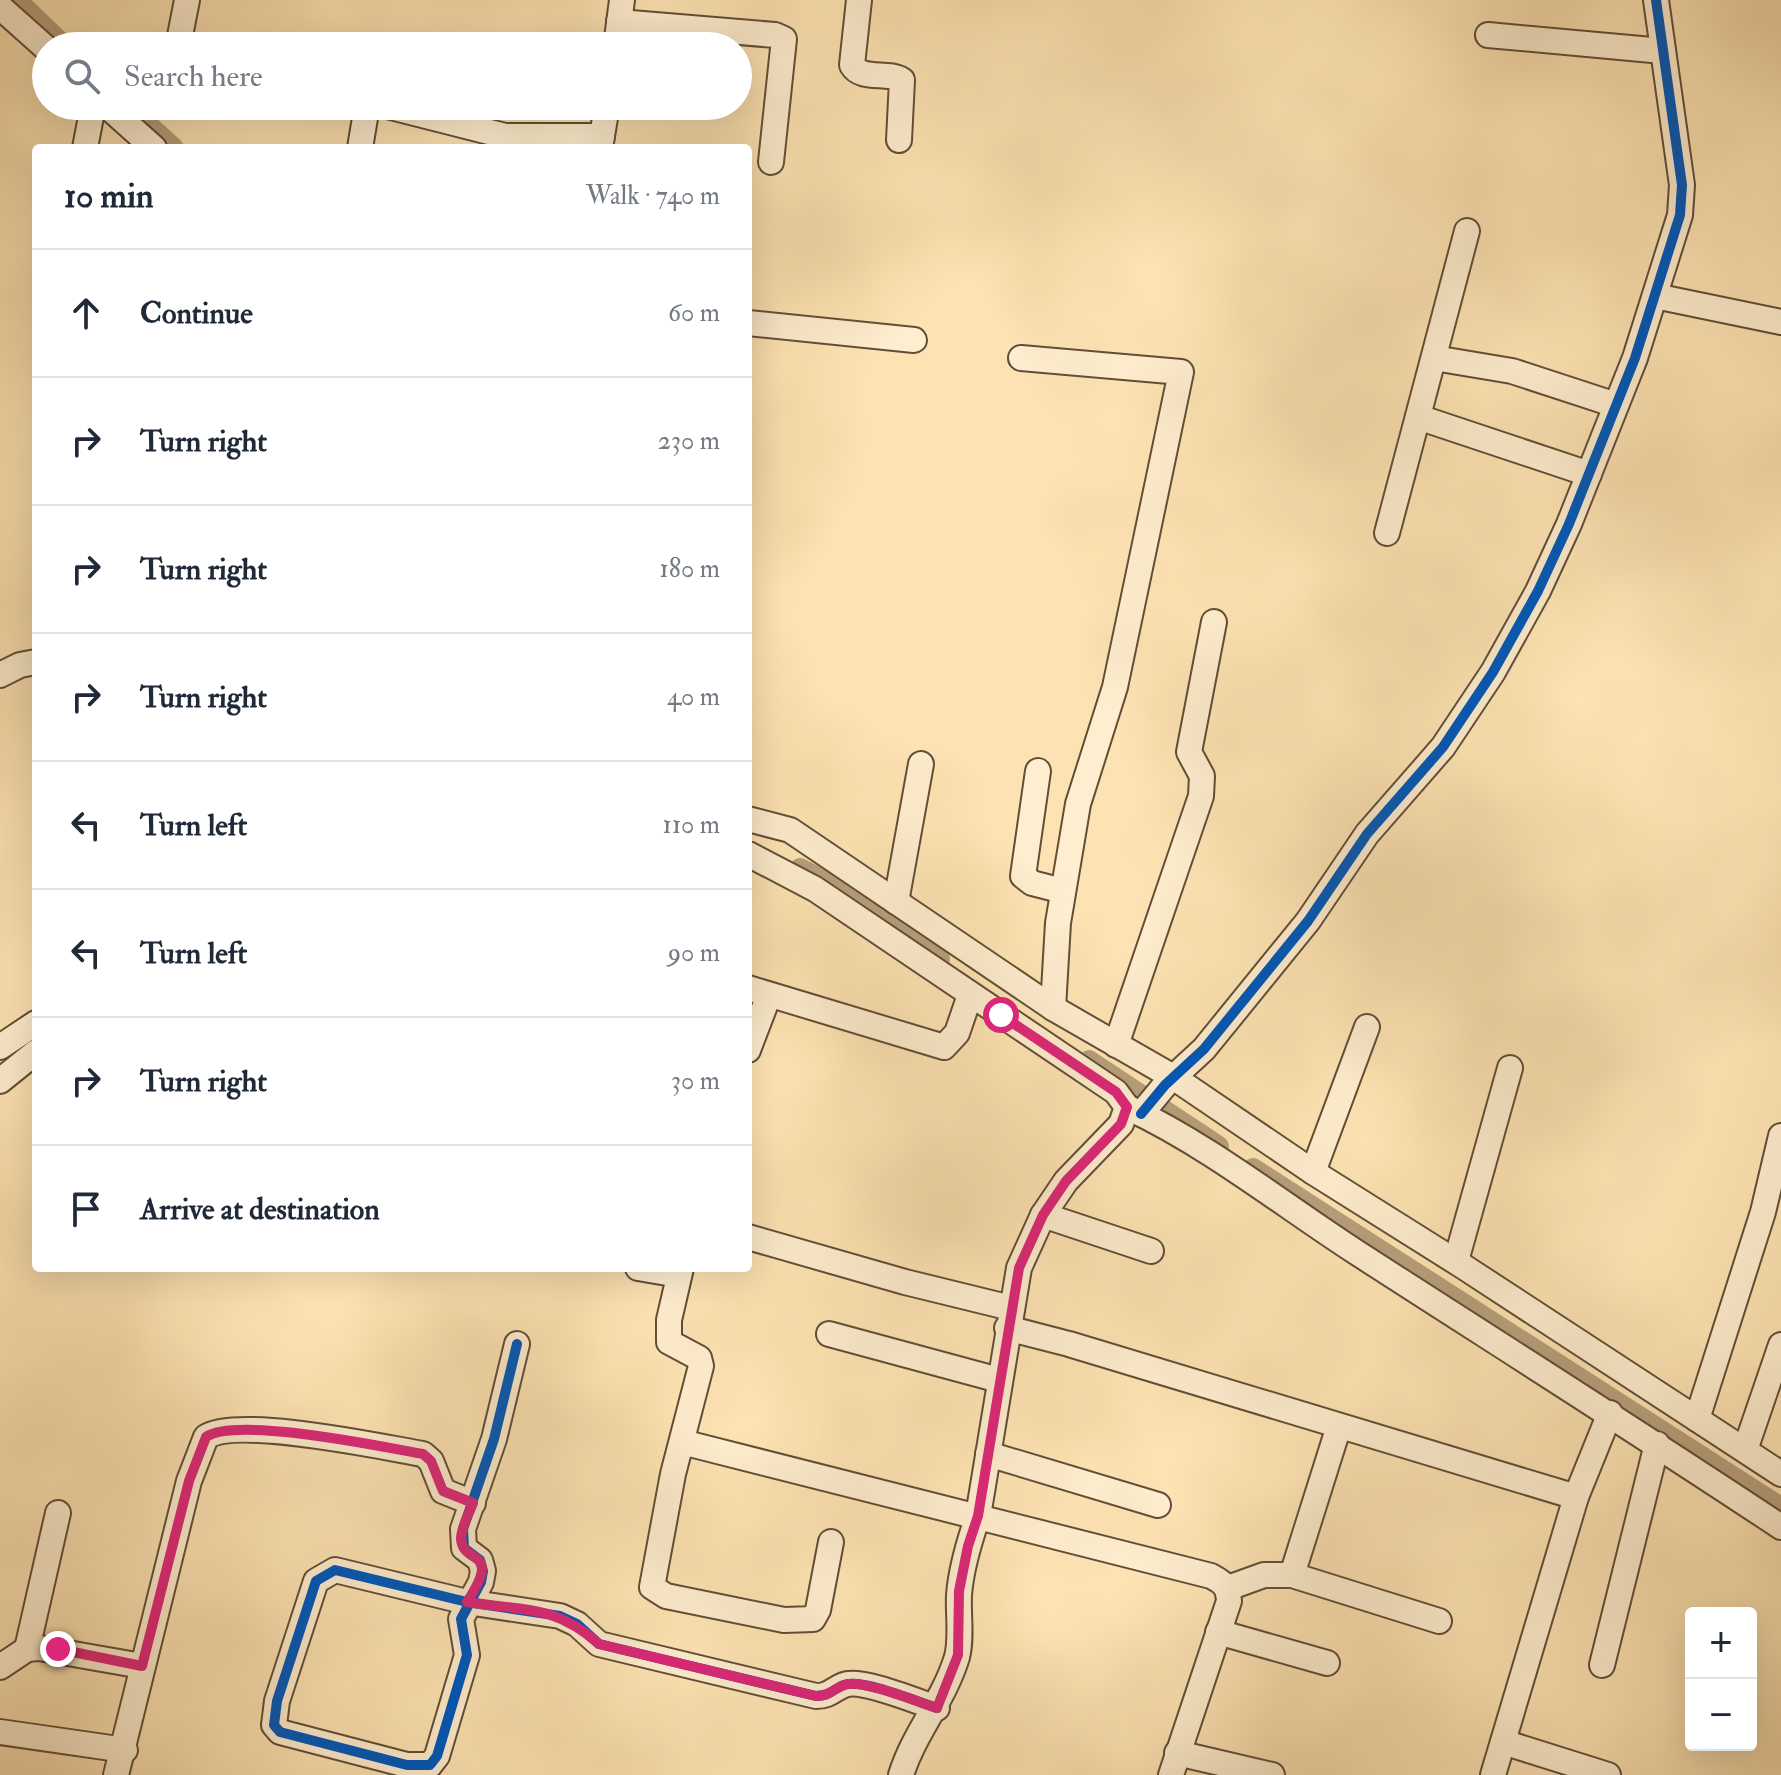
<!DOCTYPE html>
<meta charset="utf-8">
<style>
body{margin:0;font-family:"IM FELL Double Pica",serif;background:#f2f2f3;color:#1f2937}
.controls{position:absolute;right:24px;bottom:24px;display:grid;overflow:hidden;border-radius:8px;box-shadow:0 8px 32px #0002}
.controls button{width:72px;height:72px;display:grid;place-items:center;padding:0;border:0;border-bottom:2px solid #e0e1e3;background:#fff;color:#1f2937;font:40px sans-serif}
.stop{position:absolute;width:24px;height:24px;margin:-18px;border:6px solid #db2777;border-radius:50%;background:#fff}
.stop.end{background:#db2777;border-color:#fff;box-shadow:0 2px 8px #0008}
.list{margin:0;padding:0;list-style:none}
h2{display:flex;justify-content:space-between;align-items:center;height:104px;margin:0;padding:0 32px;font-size:34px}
h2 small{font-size:26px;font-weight:400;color:#747a83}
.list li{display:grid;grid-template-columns:52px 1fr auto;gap:24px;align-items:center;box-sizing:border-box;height:128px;padding:0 32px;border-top:2px solid #e0e1e3}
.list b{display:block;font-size:30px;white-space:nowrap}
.list em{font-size:26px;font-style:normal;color:#747a83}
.icon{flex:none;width:44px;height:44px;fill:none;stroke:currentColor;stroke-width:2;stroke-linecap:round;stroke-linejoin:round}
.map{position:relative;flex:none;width:1781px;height:1775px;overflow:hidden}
.search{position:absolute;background:#fff;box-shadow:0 8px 32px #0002;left:32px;top:32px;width:720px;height:88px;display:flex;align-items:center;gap:20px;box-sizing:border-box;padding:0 28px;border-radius:44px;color:#747a83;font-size:30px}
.panel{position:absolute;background:#fff;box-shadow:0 8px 32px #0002;left:32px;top:144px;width:720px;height:1128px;border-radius:8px}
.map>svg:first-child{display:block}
</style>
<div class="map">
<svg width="1781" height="1775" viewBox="0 0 1781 1775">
<rect width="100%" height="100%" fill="#fde3b3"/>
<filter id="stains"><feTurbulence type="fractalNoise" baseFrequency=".0025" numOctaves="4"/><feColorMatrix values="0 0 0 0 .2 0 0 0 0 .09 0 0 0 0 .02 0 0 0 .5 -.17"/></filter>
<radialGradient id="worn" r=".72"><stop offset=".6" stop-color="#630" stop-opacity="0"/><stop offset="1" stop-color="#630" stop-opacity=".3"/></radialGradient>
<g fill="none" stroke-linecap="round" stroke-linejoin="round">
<!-- canal -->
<g stroke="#b79f7b" stroke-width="20">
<path d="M17 0 65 46"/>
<path d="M128 106 174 148"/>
<path d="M800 868 837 887 940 959"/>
<path d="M1089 1060 1219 1146"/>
<path d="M1253 1168 1781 1507"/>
</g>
<!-- minor casing -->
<g stroke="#624e36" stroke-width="28">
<g id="minor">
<path d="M859 0 852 65C861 81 888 71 902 80L899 140"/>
<path d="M0 7 46 48"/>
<path d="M619 22 775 35 784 39 771 162"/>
<path d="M1488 35 1663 51"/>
<path d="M178 46 187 0"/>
<path d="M616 46 622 0"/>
<path d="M107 106 154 148"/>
<path d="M387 106 505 136H602"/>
<path d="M85 148 93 106"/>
<path d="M360 148 367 106"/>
<path d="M600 148 607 106"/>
<path d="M1655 296 1781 322"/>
<path d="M748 323 914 340"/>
<path d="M1021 358 1181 372 1115 687 1078 804 1058 923 1053 1008"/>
<path d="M1434 358 1512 371 1616 405"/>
<path d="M1418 417 1589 474"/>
<path d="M1387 533 1467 231"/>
<path d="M0 675 20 665 36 662"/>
<path d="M1038 771 1023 876 1032 883 1063 891"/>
<path d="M748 819 790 830 1053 1008 1173 1077 1313 1172 1461 1265 1781 1474"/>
<path d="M748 854 815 889 1116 1092 1127 1107 1121 1124 1066 1181 1043 1215 1019 1268 978 1516C969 1542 961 1568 959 1595 958 1615 962 1638 957 1657 944 1700 914 1733 901 1775"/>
<path d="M896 902 921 764"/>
<path d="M748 988 944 1047 957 1033 970 995"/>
<path d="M1116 1045 1201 796 1202 776 1189 752 1214 622"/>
<path d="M0 1047 36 1023"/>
<path d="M748 1050 769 995"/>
<path d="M0 1081 36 1052"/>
<path d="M1129 1108C1211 1147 1283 1205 1359 1254 1500 1345 1641 1434 1781 1527"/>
<path d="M1141 1114 1165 1085 1204 1049 1308 921 1367 834 1443 747 1493 672 1538 591 1569 524 1635 358 1680 215 1682 185 1656 0"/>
<path d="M1313 1172 1367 1027"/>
<path d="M1043 1215 1151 1251"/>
<path d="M748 1237 905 1282 1011 1308"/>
<path d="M1456 1261 1510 1068"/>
<path d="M638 1268 679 1275"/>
<path d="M681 1268 669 1320V1342L699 1358 701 1366 673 1474 652 1587 666 1596 784 1620 813 1619 818 1610 831 1542"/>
<path d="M1007 1328 1069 1344 1576 1497"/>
<path d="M829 1334 999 1380"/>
<path d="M517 1344 494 1439 463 1529 464 1548 480 1560 483 1571 481 1582 461 1619 467 1655 437 1756 430 1765H407L280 1732 274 1725 277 1701 316 1581 335 1570 467 1602 560 1616 577 1624 599 1644 816 1696C830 1696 833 1689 844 1685 861 1678 918 1702 937 1708"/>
<path d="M1697 1419 1763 1212 1781 1136"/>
<path d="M682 1442 1211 1576C1224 1583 1228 1586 1229 1601L1171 1775"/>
<path d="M1745 1450 1781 1345"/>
<path d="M988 1454 1158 1505"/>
<path d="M1292 1575 1339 1426"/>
<path d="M1228 1588 1264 1575H1292L1439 1621"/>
<path d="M1218 1632 1327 1663"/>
<path d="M27 1649 58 1513"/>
<path d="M1602 1665 1657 1444"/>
<path d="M0 1667 27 1649 39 1648 142 1666"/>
<path d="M0 1732 125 1750"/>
<path d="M1503 1742 1608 1775"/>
<path d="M1177 1753 1272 1775"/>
<path d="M116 1775 189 1481 206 1437C237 1416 382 1447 423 1454L431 1461 443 1491 473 1503"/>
<path d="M1493 1775 1576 1497 1610 1413"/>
</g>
</g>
<!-- minor -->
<use href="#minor" stroke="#feedce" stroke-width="24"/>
<!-- cycleway casing -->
<g stroke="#feedce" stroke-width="15">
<g id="cycleway">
<path d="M1141 1114 1165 1085 1204 1049 1308 921 1367 834 1443 747 1493 672 1538 591 1569 524 1635 358 1680 215 1682 185 1656 0"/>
<path d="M517 1344 494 1439 463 1529 464 1548 480 1560 483 1571 481 1582 461 1619 467 1655 437 1756 430 1765H407L280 1732 274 1725 277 1701 316 1581 335 1570 467 1602 560 1616 577 1624 599 1644 816 1696C830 1696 833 1689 844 1685 861 1678 918 1702 937 1708"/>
</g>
</g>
<!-- cycleway -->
<use href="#cycleway" stroke="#0057b8" stroke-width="10"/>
</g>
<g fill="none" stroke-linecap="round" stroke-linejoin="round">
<!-- route -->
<path stroke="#db2777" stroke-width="10" d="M58 1649 142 1666 189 1481 206 1437C237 1416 382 1447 423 1454L431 1461 443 1491 473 1503C469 1514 461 1527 461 1539 463 1566 503 1547 467 1602 523 1611 554 1604 599 1644L816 1696C830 1696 833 1689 844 1685 860 1678 918 1702 937 1708L958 1655 959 1591 968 1546 978 1516 1019 1268 1043 1215 1066 1181 1121 1124 1127 1107 1116 1092 1001 1015"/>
</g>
<rect width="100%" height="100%" filter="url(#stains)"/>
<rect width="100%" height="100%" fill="url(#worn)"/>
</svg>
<div class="controls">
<button>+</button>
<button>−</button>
</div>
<div class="stop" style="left:1001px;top:1015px"></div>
<div class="stop end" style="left:58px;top:1649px"></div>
<div class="search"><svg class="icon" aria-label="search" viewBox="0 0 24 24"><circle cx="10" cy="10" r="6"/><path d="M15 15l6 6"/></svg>Search here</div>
<section class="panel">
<h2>10 min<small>Walk · 740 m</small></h2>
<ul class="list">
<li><svg class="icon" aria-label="ahead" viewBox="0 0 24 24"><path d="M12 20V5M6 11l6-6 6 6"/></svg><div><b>Continue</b></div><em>60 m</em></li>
<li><svg class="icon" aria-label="right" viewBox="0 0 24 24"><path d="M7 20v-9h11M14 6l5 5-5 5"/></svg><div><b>Turn right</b></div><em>230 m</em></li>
<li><svg class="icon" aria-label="right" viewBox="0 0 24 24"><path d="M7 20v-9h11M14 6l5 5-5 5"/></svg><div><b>Turn right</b></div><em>180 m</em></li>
<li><svg class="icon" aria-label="right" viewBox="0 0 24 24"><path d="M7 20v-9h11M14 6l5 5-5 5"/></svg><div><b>Turn right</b></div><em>40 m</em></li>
<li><svg class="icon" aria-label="left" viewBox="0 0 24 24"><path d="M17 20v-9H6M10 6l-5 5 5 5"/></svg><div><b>Turn left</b></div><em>110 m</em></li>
<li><svg class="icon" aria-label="left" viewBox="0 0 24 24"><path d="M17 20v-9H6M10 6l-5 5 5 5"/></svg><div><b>Turn left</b></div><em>90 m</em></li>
<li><svg class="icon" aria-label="right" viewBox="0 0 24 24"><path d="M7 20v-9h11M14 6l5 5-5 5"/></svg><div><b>Turn right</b></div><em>30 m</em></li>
<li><svg class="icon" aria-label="arrive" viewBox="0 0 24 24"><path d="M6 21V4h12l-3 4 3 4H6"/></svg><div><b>Arrive at destination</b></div></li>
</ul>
</section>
</div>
